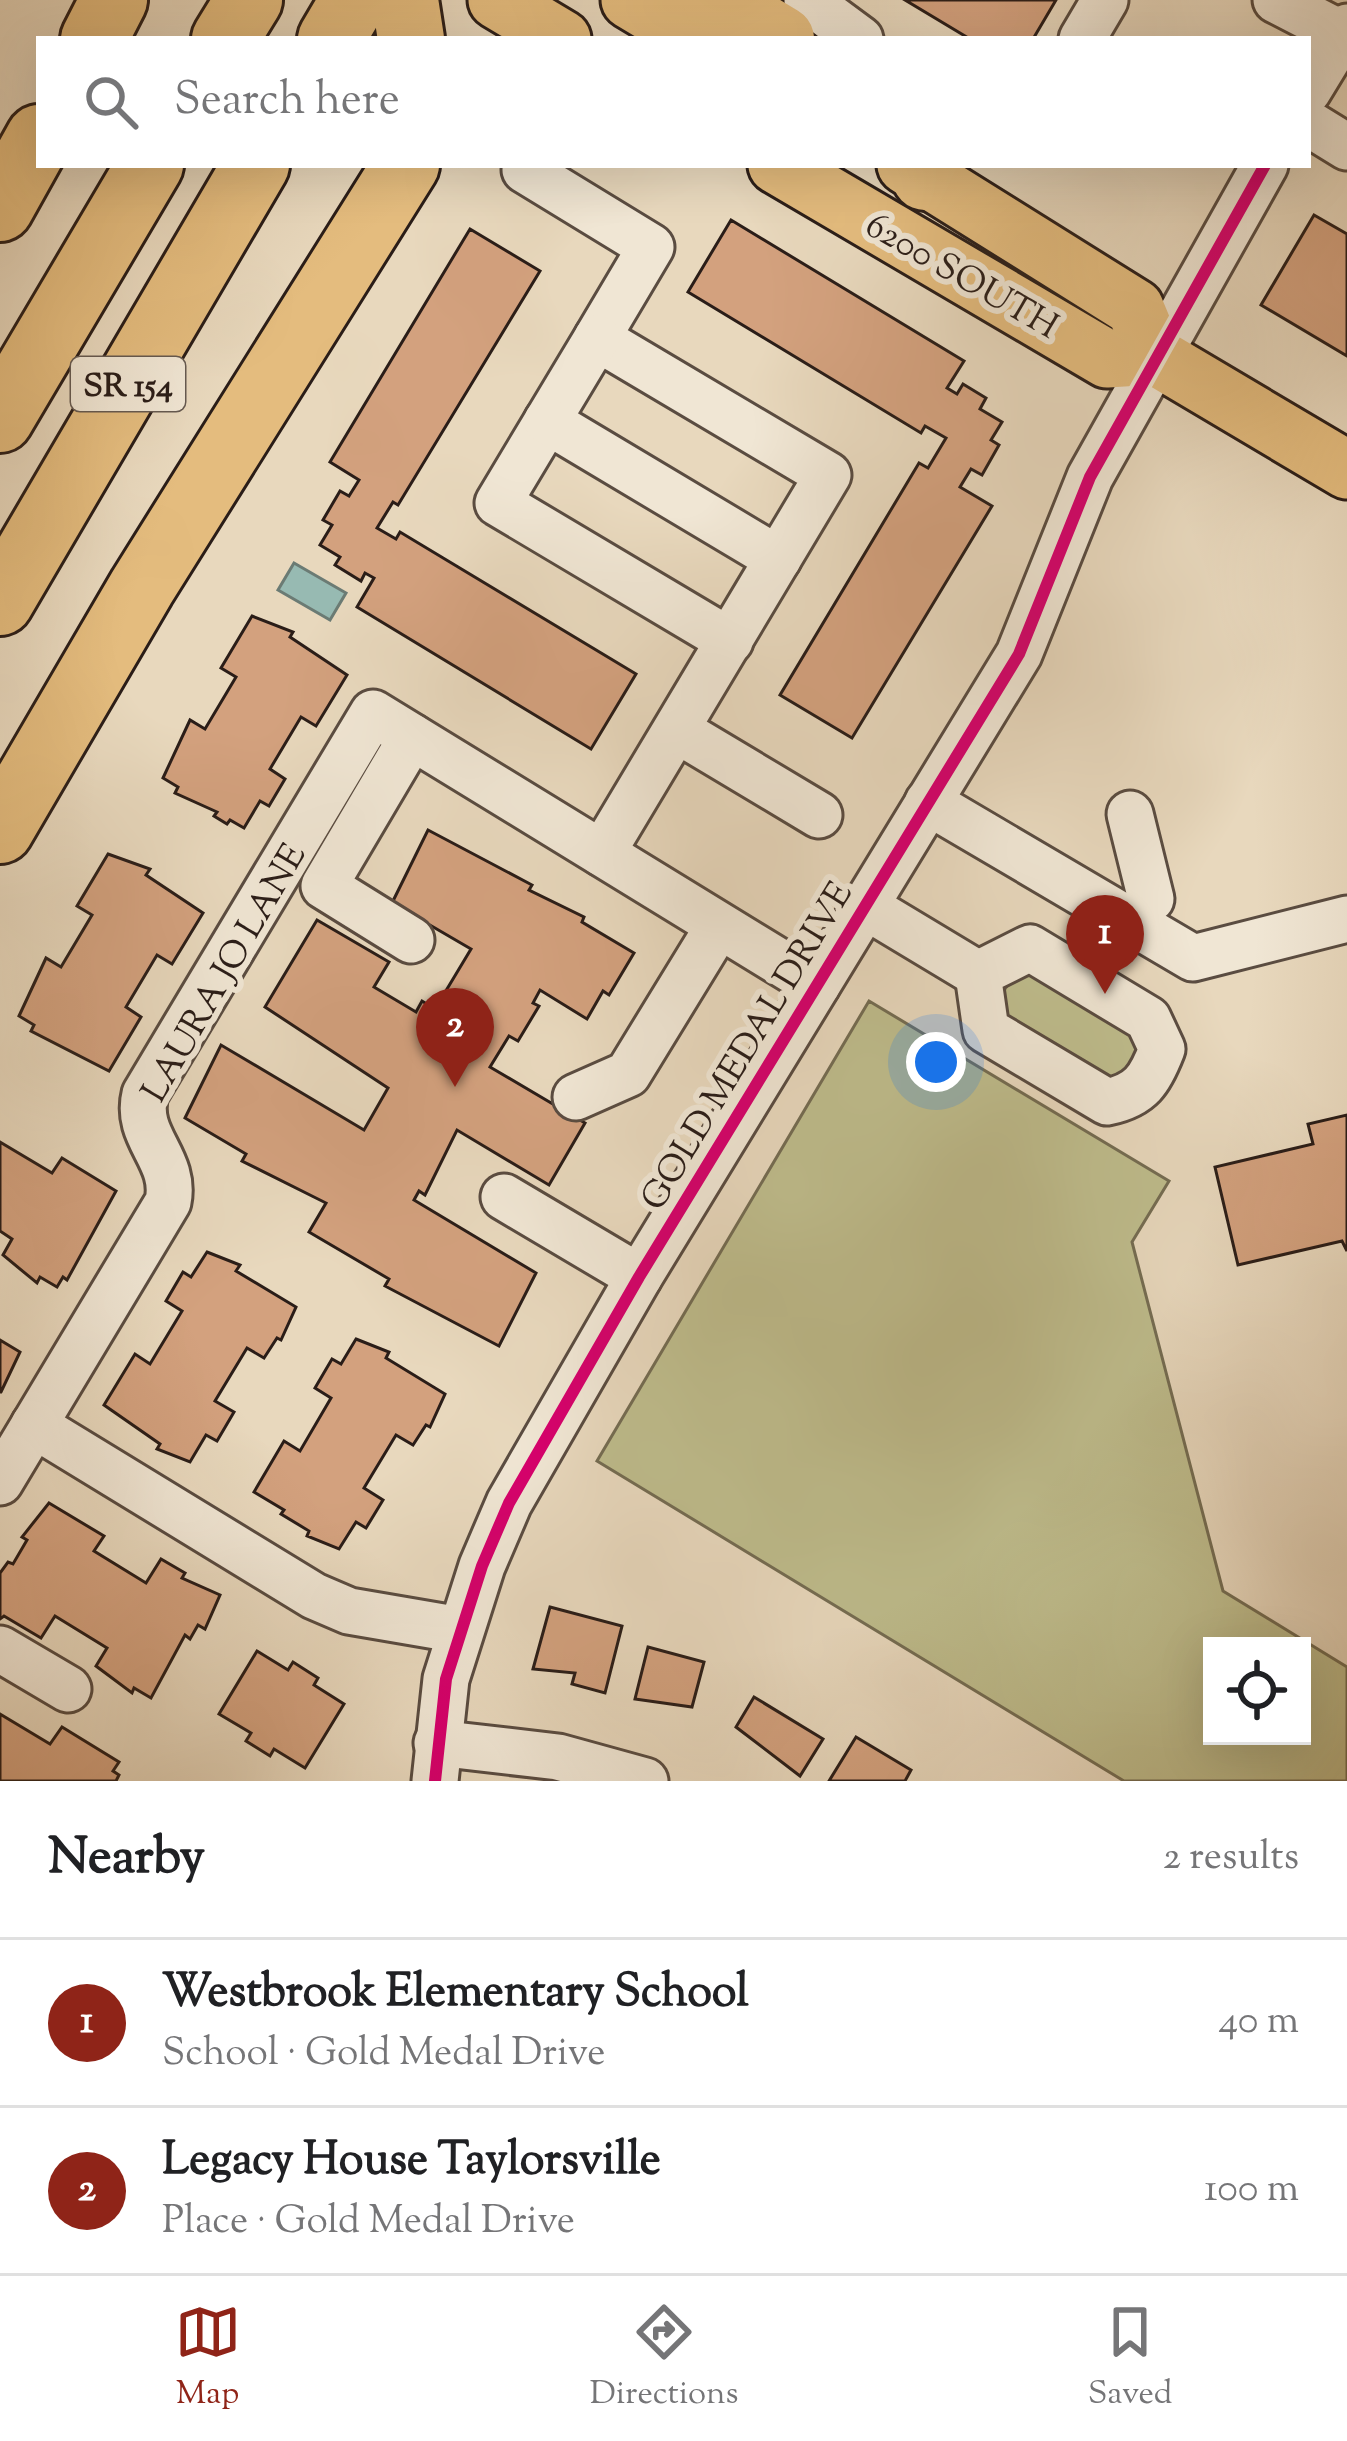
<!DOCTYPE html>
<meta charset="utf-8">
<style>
body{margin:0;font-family:"Sorts Mill Goudy",serif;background:#f6f6f6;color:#202124}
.controls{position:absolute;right:36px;bottom:36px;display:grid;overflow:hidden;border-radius:0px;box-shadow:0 12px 48px #0002}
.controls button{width:108px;height:108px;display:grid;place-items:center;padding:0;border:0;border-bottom:3px solid #e0e0e0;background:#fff;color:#202124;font:60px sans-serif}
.you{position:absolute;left:936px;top:1062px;width:42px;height:42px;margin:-30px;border:9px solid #fff;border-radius:50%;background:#1a73e8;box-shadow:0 0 0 18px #1a73e833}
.badge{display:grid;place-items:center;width:78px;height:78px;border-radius:50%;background:#8f2418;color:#fff;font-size:39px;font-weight:700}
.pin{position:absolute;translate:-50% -99px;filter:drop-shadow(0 3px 6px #0008)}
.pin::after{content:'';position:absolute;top:63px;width:42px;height:36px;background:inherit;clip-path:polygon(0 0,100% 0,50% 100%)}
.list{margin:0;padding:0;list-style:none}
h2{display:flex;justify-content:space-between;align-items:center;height:156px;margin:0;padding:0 48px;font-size:51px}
h2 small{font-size:39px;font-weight:400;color:#757577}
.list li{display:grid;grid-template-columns:78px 1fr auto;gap:36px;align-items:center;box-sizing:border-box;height:168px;padding:0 48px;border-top:3px solid #e0e0e0}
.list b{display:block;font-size:45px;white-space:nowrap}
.list p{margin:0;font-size:39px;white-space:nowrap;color:#757577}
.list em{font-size:39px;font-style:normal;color:#757577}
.icon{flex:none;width:66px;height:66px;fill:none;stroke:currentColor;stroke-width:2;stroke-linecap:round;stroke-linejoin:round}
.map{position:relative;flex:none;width:1347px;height:1781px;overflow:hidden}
.search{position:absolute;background:#fff;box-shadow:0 12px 48px #0002;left:36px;right:36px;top:36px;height:132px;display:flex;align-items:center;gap:30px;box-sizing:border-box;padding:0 42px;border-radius:0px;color:#757577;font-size:45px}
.sheet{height:492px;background:#fff}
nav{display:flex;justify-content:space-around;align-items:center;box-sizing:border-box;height:168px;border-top:3px solid #e0e0e0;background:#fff;font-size:33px;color:#757577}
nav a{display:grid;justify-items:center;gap:6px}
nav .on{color:#8f2418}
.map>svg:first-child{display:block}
</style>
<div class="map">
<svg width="1347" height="1781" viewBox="0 0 1347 1781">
<rect width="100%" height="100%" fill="#e8d8bd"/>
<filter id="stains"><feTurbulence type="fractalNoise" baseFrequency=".00167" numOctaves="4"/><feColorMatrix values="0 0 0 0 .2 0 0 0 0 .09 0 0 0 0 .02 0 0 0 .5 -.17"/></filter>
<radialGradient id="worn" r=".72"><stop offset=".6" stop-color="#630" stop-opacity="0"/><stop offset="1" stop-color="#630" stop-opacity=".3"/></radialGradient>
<!-- green -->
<g fill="#bebc8c" stroke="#746c52" stroke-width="3" fill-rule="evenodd">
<path d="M1029 972 1131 1029 1139 1053 1135 1067 1113 1079 1011 1023C992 999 1003 982 1029 972Z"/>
<path d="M869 1001 1169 1181 1132 1242 1223 1591 1347 1667V1781H1124L597 1461ZM1212 1646H1302V1736H1212Z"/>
</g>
<!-- water -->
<path fill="#97bab2" stroke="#6b7b74" stroke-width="3" d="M294 563 346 593 330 620 278 590Z"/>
<!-- building -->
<g fill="#d3a17e" stroke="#2a1d18" stroke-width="3">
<path d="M905 0H1056L1033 39H970Z"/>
<path d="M1314 215 1347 234V356L1261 305Z"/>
<path d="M731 220 964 361 947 388 957 394 963 384 986 398 980 409 1002 422 991 440 999 445 982 475 971 469 960 487 992 506 852 738 780 695 919 463 928 468 946 438 925 426 921 433 688 292Z"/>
<path d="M470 229 540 271 398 505 393 502 377 528 396 539 400 532 636 674 591 749 357 607 374 578 365 573 361 581 335 565 340 557 320 545 332 525 323 520 340 491 349 496 359 480 330 462Z"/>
<path d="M252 616 293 632 290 637 347 675 316 726 301 717 270 769 285 779 269 806 260 801 244 828 230 820 227 824 214 816 217 812 175 793 178 787 163 778 190 720 205 729 236 677 221 668Z"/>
<path d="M428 830 532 885 529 890 584 917 582 922 634 953 609 995 603 991 587 1019 540 990 533 1003 539 1006 518 1041 509 1036 490 1067 585 1123 549 1185 457 1130 425 1195 419 1191 414 1200 536 1273 499 1346 385 1286 389 1279 309 1232 326 1203 242 1161 246 1154 185 1118 221 1045 364 1130 388 1088 265 1007 317 920 389 962 374 987 416 1012 422 1001 435 1009 471 949 392 903Z"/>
<path d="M108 854 150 869 146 875 203 913 172 964 157 955 126 1007 141 1017 109 1071 31 1031 34 1025 19 1016 46 958 61 967 92 915 77 906Z"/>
<path d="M1347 1115V1251L1342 1241 1238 1265 1215 1167 1313 1144 1308 1124Z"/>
<path d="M0 1142 52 1173 62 1158 116 1191 67 1280 63 1277 57 1287 40 1277 37 1283 3 1255 12 1239 0 1231Z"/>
<path d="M207 1252 240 1265 236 1271 296 1307 281 1340 277 1338 264 1358 247 1348 215 1401 234 1412 217 1441 206 1435 190 1462 157 1449 160 1444 104 1405 135 1354 150 1364 182 1311 166 1301 183 1272 191 1277Z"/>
<path d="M356 1339 389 1352 386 1358 445 1394 430 1427 426 1425 413 1445 396 1435 364 1488 383 1500 366 1528 356 1522 339 1549 307 1536 309 1531 281 1514 284 1510 254 1492 284 1441 300 1451 331 1398 315 1388 332 1359 341 1364Z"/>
<path d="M0 1340 20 1352 1 1392H0Z"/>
<path d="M49 1503 104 1536 94 1551 146 1583 161 1559 185 1573 182 1578 220 1595 205 1629 198 1625 190 1639 185 1635 151 1698 134 1688 132 1693 96 1666 107 1648 55 1616 41 1638 4 1616 0 1619V1573L8 1562 13 1564 27 1540 22 1537Z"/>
<path d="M550 1607 622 1626 605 1693 572 1684 575 1673 533 1669Z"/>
<path d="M648 1647 704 1662 692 1707 635 1699Z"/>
<path d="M257 1651 288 1670 293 1662 318 1678 314 1685 344 1704 305 1768 274 1749 270 1756 246 1741 251 1733 219 1714Z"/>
<path d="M754 1697 823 1739 800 1776 736 1727Z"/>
<path d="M0 1714 50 1744 62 1727 119 1762 113 1771 119 1775 116 1781H0Z"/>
<path d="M856 1737 911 1770 905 1781H829Z"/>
</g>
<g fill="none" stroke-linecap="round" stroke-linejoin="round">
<!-- minor casing -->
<g stroke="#5a4c41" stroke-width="51">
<g id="minor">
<path d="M807 0 860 39"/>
<path d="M1276 0 1342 34"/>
<path d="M1082 39 1105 0"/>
<path d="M1308 91 1347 27"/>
<path d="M1308 123 1347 147"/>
<path d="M525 170 651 247 597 338 828 475 602 853"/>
<path d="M597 338 498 503 730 641"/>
<path d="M547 421 778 559"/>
<path d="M677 730 819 815"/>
<path d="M928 802 1193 958 1347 919"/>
<path d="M1130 814 1151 899"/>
<path d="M865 906 978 974"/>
<path d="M411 940 324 886 412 737"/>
<path d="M1030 948 1148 1019 1162 1049C1150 1080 1141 1095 1107 1102L986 1030 978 974Z"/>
<path d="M576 1097 628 1074 718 927"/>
<path d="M504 1197 639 1277"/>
<path d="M34 1425 314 1596 349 1611 460 1630"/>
<path d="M0 1482 168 1202C177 1158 134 1138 145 1094L373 713 817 985"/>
<path d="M0 1649 68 1689"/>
<path d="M437 1743 558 1757 645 1781"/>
<path d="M435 1781 446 1679 482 1566 509 1503 639 1277 1019 654 1090 477 1265 165"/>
</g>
</g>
<!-- major casing -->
<g stroke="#2a1d18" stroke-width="63">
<g id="major">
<path d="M497 0 562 39"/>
<path d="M630 0 695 39"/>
<path d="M777 165 1107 359 1155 356 1347 470"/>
<path d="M906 165 1135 308 1155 356"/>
</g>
</g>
<!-- highway casing -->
<g stroke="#2a1d18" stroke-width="72">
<g id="highway">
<path d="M405 0 411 39"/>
<path d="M716 0 781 39"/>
<path d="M94 39 114 0"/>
<path d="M225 39 249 0"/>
<path d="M331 39 354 0"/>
<path d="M920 165 925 177"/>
<path d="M0 208 39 138"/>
<path d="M0 419 150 165"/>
<path d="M0 602 256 165"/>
<path d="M0 830 142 587 406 165"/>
</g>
</g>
<!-- minor -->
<use href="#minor" stroke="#f0e6d4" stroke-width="45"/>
<!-- major -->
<use href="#major" stroke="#e4bc7e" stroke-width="57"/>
<!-- highway -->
<use href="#highway" stroke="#e4bc7e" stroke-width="66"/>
<!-- cycleway casing -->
<g stroke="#f0e6d4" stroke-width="20">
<path id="cycleway" d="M435 1781 446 1679 482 1566 509 1503 639 1277 1019 654 1090 477 1265 165"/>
</g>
<!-- cycleway -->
<use href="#cycleway" stroke="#d6006c" stroke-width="12"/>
</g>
<g text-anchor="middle" stroke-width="12" stroke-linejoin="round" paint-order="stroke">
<!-- shield labels -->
<rect fill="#f0e6d4" stroke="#655950" stroke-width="3" x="71" y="357" width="114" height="54" rx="9"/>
<g font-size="33" font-weight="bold" fill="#2a1d18">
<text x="128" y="396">SR 154</text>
</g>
<!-- street labels -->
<g font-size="36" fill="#2a1d18" stroke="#f0e6d4">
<text transform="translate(963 274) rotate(30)" y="13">6200 SOUTH</text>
<text transform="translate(222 972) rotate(-60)" y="13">LAURA JO LANE</text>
<text transform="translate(745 1045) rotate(-59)" y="13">GOLD MEDAL DRIVE</text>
</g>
</g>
<rect width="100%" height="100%" filter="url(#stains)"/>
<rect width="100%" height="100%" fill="url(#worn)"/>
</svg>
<div class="controls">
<button><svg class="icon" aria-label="locate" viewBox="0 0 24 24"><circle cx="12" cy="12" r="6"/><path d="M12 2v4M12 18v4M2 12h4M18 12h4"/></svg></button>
</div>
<div class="you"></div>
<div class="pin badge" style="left:1105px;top:994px">1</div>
<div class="pin badge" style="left:455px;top:1087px">2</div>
<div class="search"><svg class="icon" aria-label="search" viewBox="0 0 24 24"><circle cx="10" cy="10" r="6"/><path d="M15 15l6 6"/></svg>Search here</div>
</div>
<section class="sheet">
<h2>Nearby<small>2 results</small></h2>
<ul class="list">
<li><span class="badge">1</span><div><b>Westbrook Elementary School</b><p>School · Gold Medal Drive</p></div><em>40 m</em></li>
<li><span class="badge">2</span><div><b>Legacy House Taylorsville</b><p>Place · Gold Medal Drive</p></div><em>100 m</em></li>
</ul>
</section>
<nav>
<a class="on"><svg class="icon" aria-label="map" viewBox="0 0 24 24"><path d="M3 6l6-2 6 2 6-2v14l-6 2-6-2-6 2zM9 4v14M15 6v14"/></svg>Map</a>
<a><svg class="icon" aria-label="directions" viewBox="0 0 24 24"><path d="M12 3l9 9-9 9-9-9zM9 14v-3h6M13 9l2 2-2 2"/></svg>Directions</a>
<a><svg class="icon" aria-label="saved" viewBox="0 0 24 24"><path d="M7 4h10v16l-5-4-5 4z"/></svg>Saved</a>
</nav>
